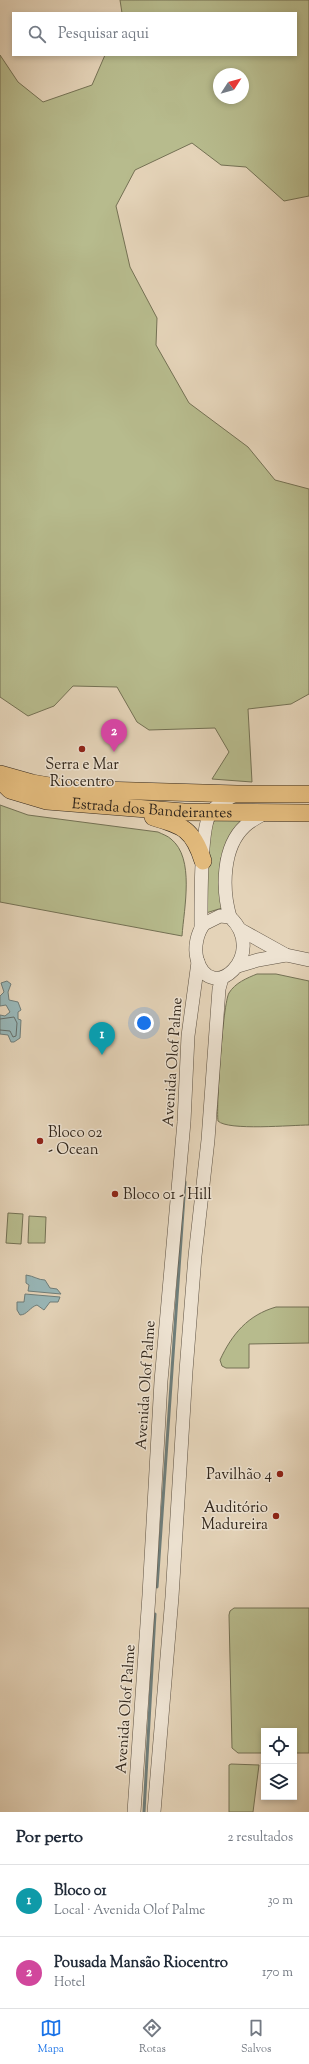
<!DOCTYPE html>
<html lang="pt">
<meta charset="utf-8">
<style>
body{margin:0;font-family:"Sorts Mill Goudy",serif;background:#f6f6f7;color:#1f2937}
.controls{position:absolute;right:12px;bottom:12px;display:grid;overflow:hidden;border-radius:0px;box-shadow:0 2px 6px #0003}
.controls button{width:36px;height:36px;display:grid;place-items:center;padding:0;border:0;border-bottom:1px solid #e0e1e3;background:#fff;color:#1f2937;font:20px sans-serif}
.compass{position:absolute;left:213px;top:68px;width:36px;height:36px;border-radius:50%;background:#fff;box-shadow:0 2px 6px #0003;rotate:54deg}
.you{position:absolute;left:144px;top:1023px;width:14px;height:14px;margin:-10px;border:3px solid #fff;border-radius:50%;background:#1a73e8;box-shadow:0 0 0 6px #1a73e833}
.badge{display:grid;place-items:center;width:26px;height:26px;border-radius:50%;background:#1a73e8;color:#fff;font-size:13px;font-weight:700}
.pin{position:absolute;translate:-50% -33px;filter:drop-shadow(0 1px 2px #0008)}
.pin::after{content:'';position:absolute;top:21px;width:14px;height:12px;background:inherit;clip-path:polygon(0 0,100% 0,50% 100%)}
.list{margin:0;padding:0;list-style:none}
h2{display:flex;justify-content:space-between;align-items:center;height:52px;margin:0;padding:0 16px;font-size:17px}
h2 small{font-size:13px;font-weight:400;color:#747a83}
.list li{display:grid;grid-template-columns:26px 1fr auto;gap:12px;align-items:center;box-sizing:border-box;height:72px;padding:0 16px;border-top:1px solid #e0e1e3}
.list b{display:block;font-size:15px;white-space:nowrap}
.list p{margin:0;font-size:13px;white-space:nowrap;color:#747a83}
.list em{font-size:13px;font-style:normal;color:#747a83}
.icon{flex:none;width:22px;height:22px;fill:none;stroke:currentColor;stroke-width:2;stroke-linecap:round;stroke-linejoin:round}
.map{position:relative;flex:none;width:309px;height:1812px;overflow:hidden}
.search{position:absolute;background:#fff;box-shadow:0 2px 6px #0003;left:12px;right:12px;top:12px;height:44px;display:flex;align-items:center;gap:10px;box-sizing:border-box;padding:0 14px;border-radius:0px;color:#747a83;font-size:15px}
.sheet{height:196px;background:#fff}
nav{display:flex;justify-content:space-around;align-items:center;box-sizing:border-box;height:56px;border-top:1px solid #e0e1e3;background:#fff;font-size:11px;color:#747a83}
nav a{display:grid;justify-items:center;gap:2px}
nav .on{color:#1a73e8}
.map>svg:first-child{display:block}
</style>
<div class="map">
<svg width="309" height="1812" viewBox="0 0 309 1812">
<rect width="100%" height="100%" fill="#e4d3b8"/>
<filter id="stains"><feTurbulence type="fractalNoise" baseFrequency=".005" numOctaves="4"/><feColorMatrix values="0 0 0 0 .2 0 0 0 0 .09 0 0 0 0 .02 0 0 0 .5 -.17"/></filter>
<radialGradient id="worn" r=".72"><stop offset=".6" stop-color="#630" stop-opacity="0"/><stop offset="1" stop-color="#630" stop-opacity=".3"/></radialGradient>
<!-- green -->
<g fill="#b7bb8d" stroke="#747154" fill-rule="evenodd">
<path d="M120 0H309V196L284 201 246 167 221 165 192 143 135 170 116 206 130 267 157 318 156 345 189 403 248 447 275 480 309 489V694L291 704 248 709 252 782 212 779 229 752 215 728 149 730 137 722 117 687 73 686 54 706 28 716 0 697V55L18 82 43 102 92 85 105 55H296V13H122ZM219 74H243V98H219Z"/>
<path d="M0 805 28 815 158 832C162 834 168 836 171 839 195 858 184 908 182 936L0 902Z"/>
<path d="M244 819 221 858 219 887 222 908 206 913C207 895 205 831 215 820Z"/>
<path d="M257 974H276L309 981V1125C292 1125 228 1131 218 1121 216 1106 223 1003 229 993 235 983 247 978 257 974Z"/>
<path d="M8 1213 23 1214 21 1244 6 1243Z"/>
<path d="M29 1216 46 1217 45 1243H28Z"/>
<path d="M276 1307H309V1343L249 1344V1368H226L222 1366 220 1360C232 1334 248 1315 276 1307Z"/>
<path d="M234 1608H309V1753H294V1731H264V1753H238L232 1748 229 1615 230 1611Z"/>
<path d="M231 1764 259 1765 253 1812H229V1765Z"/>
</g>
<!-- water -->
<g fill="#98b6b7" stroke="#6f7d79">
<path d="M7 981 11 984 8 992 9 1000 18 1002 21 1010 18 1012V1019L21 1020 20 1038 14 1042H11L8 1035 0 1034V1015L5 1016 10 1012 6 1005 0 1006V996L4 992 1 983Z"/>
<path d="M26 1275C34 1276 38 1280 45 1280L50 1288 57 1289 61 1294 28 1291 29 1285 26 1283Z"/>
<path d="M25 1294 60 1297 58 1302H50L44 1310 37 1305C30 1307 27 1315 20 1315L17 1310V1302H24Z"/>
</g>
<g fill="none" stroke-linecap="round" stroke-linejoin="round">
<!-- shore -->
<path stroke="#656e6a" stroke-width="1" d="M0 1019 14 1017 17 1023 16 1036 13 1037 10 1031 0 1030"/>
<!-- stream -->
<g stroke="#6f7d79" stroke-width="3">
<path d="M157 1587 185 1182"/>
<path d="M144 1812 155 1614"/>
</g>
<!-- minor casing -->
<g stroke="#5e5243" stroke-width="14">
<g id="minor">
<path d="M220 916 230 917C269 954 211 1007 197 959 194 947 197 933 204 924Z"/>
<path d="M230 917C222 889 222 847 245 826 250 821 257 818 263 814"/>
<path d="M201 928C201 906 200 826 211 812 218 803 228 799 237 794"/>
<path d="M241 930 286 955 309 960"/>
<path d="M238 966 258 960 286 955"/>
<path d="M134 1812 149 1595 161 1381 184 1122 188 1036 198 962"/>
<path d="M154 1812 172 1597 186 1371 195 1256 208 1140 219 989 222 978"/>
</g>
</g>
<!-- major casing -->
<g stroke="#32271c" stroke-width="18">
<g id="major">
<path d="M0 774 32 783 67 789 237 794H309"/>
<path id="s1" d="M0 780 10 790 47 801 184 812 309 813"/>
<path d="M153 817C183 826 193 829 203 861"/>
</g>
</g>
<!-- minor -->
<use href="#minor" stroke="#ede2d1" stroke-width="13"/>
<!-- major -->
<use href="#major" stroke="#e2ba7c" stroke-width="17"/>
</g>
<!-- markers -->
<g fill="#8f2418" stroke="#ede2d1" stroke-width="1.5">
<circle cx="82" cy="749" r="4"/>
<circle cx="40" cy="1141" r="4"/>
<circle cx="115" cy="1194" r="4"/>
<circle cx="280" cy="1474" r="4"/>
<circle cx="276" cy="1516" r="4"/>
</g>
<g text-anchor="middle" stroke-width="3" stroke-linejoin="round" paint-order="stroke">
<!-- poi labels -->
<g font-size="15" fill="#32271c" stroke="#ede2d1" text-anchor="start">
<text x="82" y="769" text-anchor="middle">Serra e Mar<tspan x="82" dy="17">Riocentro</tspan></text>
<text x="48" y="1137">Bloco 02<tspan x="48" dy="17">- Ocean</tspan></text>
<text x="123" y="1199">Bloco 01 - Hill</text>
<text x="272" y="1479" text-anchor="end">Pavilhão 4</text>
<text x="268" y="1512" text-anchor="end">Auditório<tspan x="268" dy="17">Madureira</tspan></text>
</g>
<!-- street labels -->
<g font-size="15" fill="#32271c" stroke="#ede2d1">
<text dy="5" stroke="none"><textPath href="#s1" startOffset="158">Estrada dos Bandeirantes</textPath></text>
<text transform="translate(172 1062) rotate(-86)" y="5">Avenida Olof Palme</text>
<text transform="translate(145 1385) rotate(-86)" y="5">Avenida Olof Palme</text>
<text transform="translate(125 1709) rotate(-86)" y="5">Avenida Olof Palme</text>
</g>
</g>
<rect width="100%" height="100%" filter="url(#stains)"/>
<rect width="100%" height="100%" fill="url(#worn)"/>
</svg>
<div class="controls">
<button><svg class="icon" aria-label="locate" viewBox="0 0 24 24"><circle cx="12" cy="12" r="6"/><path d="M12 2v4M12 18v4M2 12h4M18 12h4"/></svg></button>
<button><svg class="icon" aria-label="layers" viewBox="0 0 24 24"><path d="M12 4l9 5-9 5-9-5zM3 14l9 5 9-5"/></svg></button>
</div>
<svg class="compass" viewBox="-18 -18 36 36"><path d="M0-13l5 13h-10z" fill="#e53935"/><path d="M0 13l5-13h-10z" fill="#747a83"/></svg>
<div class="you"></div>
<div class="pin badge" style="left:102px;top:1055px;background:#0f9aa8">1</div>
<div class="pin badge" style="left:114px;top:752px;background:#d1479c">2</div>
<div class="search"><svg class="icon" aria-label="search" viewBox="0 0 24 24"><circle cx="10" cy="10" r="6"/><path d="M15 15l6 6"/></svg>Pesquisar aqui</div>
</div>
<section class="sheet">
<h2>Por perto<small>2 resultados</small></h2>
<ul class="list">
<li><span class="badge" style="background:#0f9aa8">1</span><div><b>Bloco 01</b><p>Local · Avenida Olof Palme</p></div><em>30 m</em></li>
<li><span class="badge" style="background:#d1479c">2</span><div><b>Pousada Mansão Riocentro</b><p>Hotel</p></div><em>170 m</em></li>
</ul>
</section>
<nav>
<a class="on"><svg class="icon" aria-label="map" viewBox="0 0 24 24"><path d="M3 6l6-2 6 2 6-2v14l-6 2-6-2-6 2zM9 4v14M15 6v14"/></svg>Mapa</a>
<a><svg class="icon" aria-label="directions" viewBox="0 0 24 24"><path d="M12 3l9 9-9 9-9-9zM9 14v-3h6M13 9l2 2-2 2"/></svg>Rotas</a>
<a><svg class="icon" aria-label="saved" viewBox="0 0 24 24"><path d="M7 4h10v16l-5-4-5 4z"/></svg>Salvos</a>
</nav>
